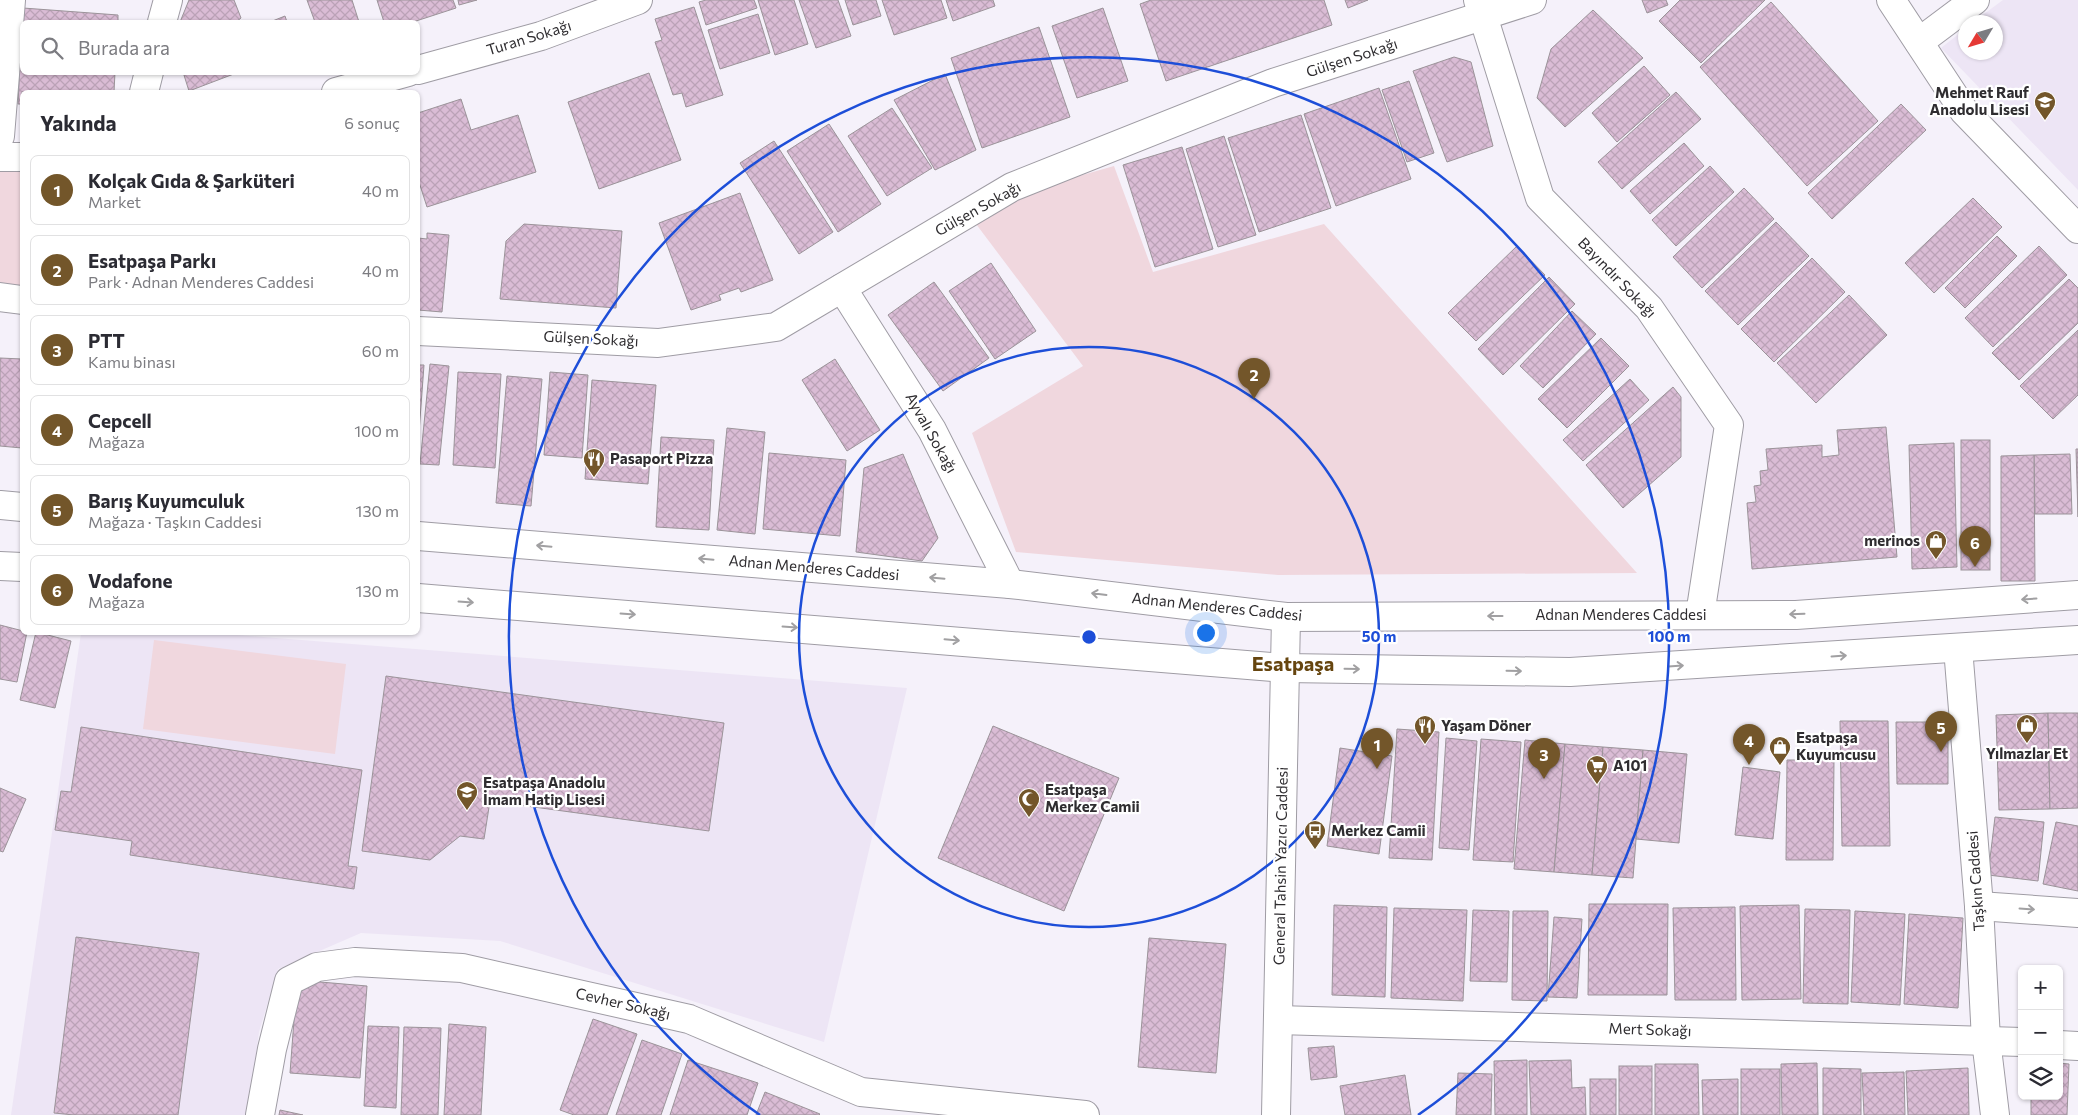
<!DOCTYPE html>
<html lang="tr">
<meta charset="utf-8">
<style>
body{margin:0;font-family:Commissioner,sans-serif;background:#f7f7f7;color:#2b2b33}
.controls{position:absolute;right:15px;bottom:15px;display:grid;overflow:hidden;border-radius:8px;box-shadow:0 1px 4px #0004}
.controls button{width:45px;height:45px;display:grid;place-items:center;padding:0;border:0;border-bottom:1px solid #e1e1e2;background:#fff;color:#2b2b33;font:25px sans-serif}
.compass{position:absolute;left:1958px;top:15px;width:45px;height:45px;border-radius:50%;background:#fff;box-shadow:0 1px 4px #0004;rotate:232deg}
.you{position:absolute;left:1205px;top:632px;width:18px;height:18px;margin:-12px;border:4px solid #fff;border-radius:50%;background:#1a73e8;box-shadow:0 0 0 8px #1a73e833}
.badge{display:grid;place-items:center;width:32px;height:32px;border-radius:50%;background:#73562a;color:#fff;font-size:16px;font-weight:700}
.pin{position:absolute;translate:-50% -41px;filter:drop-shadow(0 1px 2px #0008)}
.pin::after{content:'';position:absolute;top:26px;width:18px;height:15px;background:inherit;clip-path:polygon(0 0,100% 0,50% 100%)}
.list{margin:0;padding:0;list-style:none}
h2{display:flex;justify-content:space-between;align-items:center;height:65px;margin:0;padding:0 20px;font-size:21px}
h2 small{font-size:16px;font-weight:400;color:#7c7c81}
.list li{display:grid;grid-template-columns:32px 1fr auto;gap:15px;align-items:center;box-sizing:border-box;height:70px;margin:0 10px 10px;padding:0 10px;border:1px solid #e1e1e2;border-radius:8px}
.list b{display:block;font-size:19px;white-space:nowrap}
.list p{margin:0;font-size:16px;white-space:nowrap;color:#7c7c81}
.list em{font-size:16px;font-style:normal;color:#7c7c81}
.icon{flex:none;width:28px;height:28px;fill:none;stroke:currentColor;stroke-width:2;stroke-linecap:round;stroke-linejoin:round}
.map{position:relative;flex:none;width:2078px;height:1115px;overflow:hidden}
.search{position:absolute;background:#fff;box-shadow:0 1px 4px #0004;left:20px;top:20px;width:400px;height:55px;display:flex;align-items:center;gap:12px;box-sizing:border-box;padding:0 18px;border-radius:8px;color:#7c7c81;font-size:19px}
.panel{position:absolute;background:#fff;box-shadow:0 1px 4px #0004;left:20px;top:90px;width:400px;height:545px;border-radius:8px}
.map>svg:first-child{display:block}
</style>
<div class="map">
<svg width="2078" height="1115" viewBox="0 0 2078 1115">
<defs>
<pattern id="building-cross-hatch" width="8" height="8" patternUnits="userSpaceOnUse" patternTransform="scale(1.25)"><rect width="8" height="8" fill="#dabcd5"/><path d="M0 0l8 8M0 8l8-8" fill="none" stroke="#bba2b7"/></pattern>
</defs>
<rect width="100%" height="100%" fill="#f5f1fa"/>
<!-- built -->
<g fill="#ede5f5">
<path d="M2003 0H2078V190L1941 48 1965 29 1966 52H1996V22H1973Z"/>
<path d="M81 633H213L907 688 824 1042 500 941 361 933 278 969 259 1032 248 1115H11Z"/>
</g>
<!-- green -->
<g fill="#f0d7de">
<path d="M1114 166 1153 272 1324 224 1637 573 1278 575 1016 552 972 433 1083 366 973 220 1016 194Z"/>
<path d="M22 169V287L0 283V171Z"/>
<path d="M154 640 346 664 335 754 143 729Z"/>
</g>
<!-- building -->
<g fill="url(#building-cross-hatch)" stroke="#9b9399">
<path d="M189 0H234L241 18 236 22H180Z"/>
<path d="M307 0H352L359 22H315Z"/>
<path d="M377 0H453L456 8 413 22H384Z"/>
<path d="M458 0H477L459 5Z"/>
<path d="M706 0H754L757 8 706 25 699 2Z"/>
<path d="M758 0H794L808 44 775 55Z"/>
<path d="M799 0H838L851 36 816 48Z"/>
<path d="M845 0H876L881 16 853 25Z"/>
<path d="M882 0H941L947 18 894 35Z"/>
<path d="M946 0H993L995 6 953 21Z"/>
<path d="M1151 0H1324L1332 25 1166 81 1140 4Z"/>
<path d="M1345 0H1368L1348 8Z"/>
<path d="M1642 0H1666L1668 5 1647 13Z"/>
<path d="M1680 0H1765L1701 63 1659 21Z"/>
<path d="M1771 2 1878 121 1807 186 1700 67Z"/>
<path d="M694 7 723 95 686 107 682 93 673 95 655 42 662 40 655 19Z"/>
<path d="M23 8 118 15V22H23Z"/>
<path d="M1103 8 1128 81 1077 98 1052 26Z"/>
<path d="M1593 10 1643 58 1565 127 1537 98 1551 49Z"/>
<path d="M758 14 770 53 720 69 708 30Z"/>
<path d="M285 16 287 22H270Z"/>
<path d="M22 23V72H115L114 92H22V104H18Z"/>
<path d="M1039 27 1070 117 982 148 951 58Z"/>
<path d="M1454 57 1471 62 1493 146 1447 162 1413 71Z"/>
<path d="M1644 66 1670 95 1617 142 1592 113Z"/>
<path d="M183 72H239L189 91Z"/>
<path d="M649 73 681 160 599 189 568 102Z"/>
<path d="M945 74 976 150 935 170 894 100Z"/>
<path d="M1409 81 1434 153 1407 162 1382 90Z"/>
<path d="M1379 88 1411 179 1336 206 1304 114Z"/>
<path d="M1676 92 1701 119 1622 189 1598 162Z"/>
<path d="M461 99 471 130 518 115 536 172 427 207 418 179V113Z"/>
<path d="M1901 104 1926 130 1832 219 1808 193Z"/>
<path d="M892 108 932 168 887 196 848 136Z"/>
<path d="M1301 115 1331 208 1259 232 1228 138Z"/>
<path d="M829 124 881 204 838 232 787 151Z"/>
<path d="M1224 136 1256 235 1218 247 1186 149Z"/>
<path d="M774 141 833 232 799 254 740 163Z"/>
<path d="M1684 143 1704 166 1650 214 1630 191Z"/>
<path d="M1182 147 1213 249 1155 267 1123 165Z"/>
<path d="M1710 166 1734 192 1676 246 1652 220Z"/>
<path d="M1744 188 1774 219 1702 288 1673 257Z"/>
<path d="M740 193 773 280 741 292 739 288 719 295 721 300 691 310 659 223Z"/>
<path d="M1973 198 2002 227 1934 293 1905 263Z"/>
<path d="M1776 222 1809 256 1738 325 1705 291Z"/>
<path d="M524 224 622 231 616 308 500 299 506 241Z"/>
<path d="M427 233 449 235 442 312 418 310V238L427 239Z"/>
<path d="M1997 236 2017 256 1965 308 1945 288Z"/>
<path d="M1517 246 1545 275 1476 341 1448 313Z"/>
<path d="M2039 246 2067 275 1993 347 1965 318Z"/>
<path d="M1812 258 1845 292 1774 362 1741 329Z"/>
<path d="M991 263 1036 331 995 359 949 291Z"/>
<path d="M1549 277 1575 304 1503 375 1478 349Z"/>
<path d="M2069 279 2078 288V323L2019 380 1992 353Z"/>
<path d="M934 282 989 358 943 391 888 315Z"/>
<path d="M1849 295 1887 335 1816 403 1777 363Z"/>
<path d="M1572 311 1596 334 1543 388 1520 366Z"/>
<path d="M2078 330V395L2053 419 2020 386Z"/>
<path d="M1601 338 1629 366 1567 428 1538 399Z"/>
<path d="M0 358 22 359V448L0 446Z"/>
<path d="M835 359 880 430 847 451 802 380Z"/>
<path d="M430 364 449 366 439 465 420 464Z"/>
<path d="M418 365H424L418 446Z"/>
<path d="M458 372 501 374 495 468 453 465Z"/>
<path d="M550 372 588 375 582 458 544 455Z"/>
<path d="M507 376 542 379 531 506 496 503Z"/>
<path d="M1630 379 1649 400 1583 461 1563 440Z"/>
<path d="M592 380 656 385 648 484 585 479Z"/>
<path d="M1673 387 1681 397V457L1623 508 1586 465Z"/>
<path d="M1886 427 1897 557 1752 569 1747 503 1756 502 1754 486 1761 485 1760 471 1768 470 1766 449 1822 445V457L1839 455 1837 430Z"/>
<path d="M727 428 765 432 755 534 717 530Z"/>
<path d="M661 437 714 440 709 530 656 527Z"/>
<rect x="1961" y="440" width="29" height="130"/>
<path d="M1954 443 1957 567 1912 569 1909 445Z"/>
<path d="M2076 449H2078V517Z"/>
<path d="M769 453 846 460 840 536 763 529Z"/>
<path d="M903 454 938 538 922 561 856 552 864 468Z"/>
<path d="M2070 454 2072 514H2035L2034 455Z"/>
<path d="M2034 455 2035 581H2001V456Z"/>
<path d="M0 625 27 632 17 682 0 679Z"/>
<path d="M36 632 71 641 55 708 20 700Z"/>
<path d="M386 676 724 723 709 831 490 801 484 839 460 836 430 860 362 851Z"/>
<path d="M2048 713 2050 809 1999 810 1996 715Z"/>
<path d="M2048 713H2078V808L2050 809Z"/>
<path d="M1840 721H1888L1890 846H1842Z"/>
<path d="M1896 722H1948V784H1897Z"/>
<path d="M993 726 1119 778 1064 911 938 858Z"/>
<path d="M81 727 362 770 348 866 357 867 354 889 130 855 132 841 55 830 61 791 71 792Z"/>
<path d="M1397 729 1439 732 1432 860 1389 858Z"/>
<path d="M1446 738 1477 741 1469 850 1439 848Z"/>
<path d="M1481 739 1521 742 1513 862 1473 860Z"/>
<path d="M1525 740 1565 744 1554 872 1514 869Z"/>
<path d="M1565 744 1603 747 1592 875 1554 872Z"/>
<path d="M1603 747 1643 750 1633 878 1592 875Z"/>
<path d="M1340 748 1392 756 1379 854 1327 846Z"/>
<path d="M1643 750 1687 754 1679 843 1636 839Z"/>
<path d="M1787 760H1834L1833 860H1786Z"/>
<path d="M1743 767 1780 772 1773 839 1735 835Z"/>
<path d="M0 788 26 799 3 852 0 851Z"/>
<path d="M1995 817 2044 822 2038 881 1988 875Z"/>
<path d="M2056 822 2078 826V891L2043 884Z"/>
<path d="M1589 904H1668L1667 995H1588Z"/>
<path d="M1334 905 1387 907 1385 997 1332 995Z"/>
<path d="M1799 905 1801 999 1742 1000 1740 906Z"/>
<path d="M1735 907 1736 1000H1675L1673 908Z"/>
<path d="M1394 908 1467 910 1463 1001 1391 998Z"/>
<path d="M1805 909 1850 910 1848 1004 1803 1003Z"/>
<path d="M1473 910 1509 911 1507 982 1470 981Z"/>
<path d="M1513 911H1548L1547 1001 1512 1000Z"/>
<path d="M1855 911 1905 914 1900 1005 1851 1002Z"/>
<path d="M1909 914 1963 918 1958 1008 1904 1004Z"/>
<path d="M1554 917 1582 919 1577 998 1548 997Z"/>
<path d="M76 937 199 953 178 1115H74L54 1113Z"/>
<path d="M1149 938 1226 944 1216 1073 1138 1067Z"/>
<path d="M297 980 367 986 360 1078 290 1073Z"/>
<path d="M593 1019 637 1034 607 1115H574L560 1110Z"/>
<path d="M449 1024 486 1027 481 1115H444Z"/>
<path d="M368 1026 399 1027 396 1108 364 1106Z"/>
<path d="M404 1027 441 1028 438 1115H401Z"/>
<path d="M642 1040 682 1054 661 1115H616Z"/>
<path d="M1334 1046 1337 1077 1311 1080 1308 1048Z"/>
<path d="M688 1060 758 1083 747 1115H670Z"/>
<path d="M1527 1060V1115H1495L1494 1061Z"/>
<path d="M1571 1060 1572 1088 1585 1087 1586 1115H1531L1529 1061Z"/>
<path d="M1817 1063 1818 1115H1782L1781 1064Z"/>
<path d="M2059 1063 2069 1064 2067 1115H2031V1096H2059Z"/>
<path d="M1655 1064H1698L1699 1115H1655Z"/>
<rect x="1619" y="1066" width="33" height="49"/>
<path d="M1823 1068 1861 1069V1115H1823Z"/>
<path d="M1968 1068 1969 1115H1908L1906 1071Z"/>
<rect x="1741" y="1069" width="39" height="46"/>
<path d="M1904 1072 1905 1115H1864L1862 1073Z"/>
<path d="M1458 1073 1492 1074 1491 1115H1456Z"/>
<path d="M1405 1075 1411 1115H1345L1340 1086Z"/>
<rect x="1590" y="1079" width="26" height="36"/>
<path d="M1738 1079V1115H1703L1702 1080Z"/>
<path d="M765 1092 820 1114 819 1115H756Z"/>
<path d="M280 1110 303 1115H279Z"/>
</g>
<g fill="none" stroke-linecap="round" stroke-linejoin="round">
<!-- street casing -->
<g stroke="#9f9ca4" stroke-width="30">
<g id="street">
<path d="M1478 0 1540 198 1649 308 1729 425 1700 615"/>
<path d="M1891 0 1964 111 2078 229"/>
<path d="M162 22 168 0"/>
<path d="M1919 42 1975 0"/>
<path d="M418 70 541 36 638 0"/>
<path d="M144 92 149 72"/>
<path d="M336 92 408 72"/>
<path d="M0 136 11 0"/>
<path d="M0 157H22"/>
<path d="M842 288 932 430 1010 584"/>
<path d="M0 297 22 300"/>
<path d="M418 331 658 343 776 327 1012 187 1273 83 1532 0"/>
<path d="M1958 648 1979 906 1986 1040 1995 1115"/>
<path d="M1979 906 2078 913"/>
<path d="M1278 1020 2022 1042"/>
<path d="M2059 1045 2078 1046"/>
<path d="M260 1115 272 1049 289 981 317 967 355 962 462 968 689 1019 861 1092 1085 1115"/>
</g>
</g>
<!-- secondary casing -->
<g stroke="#9f9ca4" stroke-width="30">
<g id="secondary">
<path d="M0 505 22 507"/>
<path d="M418 536 1010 584 1286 617 1796 615 2078 595"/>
<path d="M0 566 22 567"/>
<path d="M418 598 1285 668 1570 672 2078 640"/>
<path d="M1276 1115 1286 617"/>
</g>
</g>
<!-- street -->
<use href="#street" stroke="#fff" stroke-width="28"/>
<!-- secondary -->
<use href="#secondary" stroke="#fff" stroke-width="28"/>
</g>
<!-- one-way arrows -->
<defs><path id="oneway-shaft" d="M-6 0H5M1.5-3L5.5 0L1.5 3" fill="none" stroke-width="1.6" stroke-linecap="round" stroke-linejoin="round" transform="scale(1.25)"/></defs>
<g stroke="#a1a0a2">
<use href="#oneway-shaft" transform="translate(544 546) rotate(-175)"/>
<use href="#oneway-shaft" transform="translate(706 559) rotate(-175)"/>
<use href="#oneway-shaft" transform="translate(937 578) rotate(-175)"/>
<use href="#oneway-shaft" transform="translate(1099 594) rotate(-173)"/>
<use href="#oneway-shaft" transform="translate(2029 599) rotate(176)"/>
<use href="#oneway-shaft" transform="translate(466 602) rotate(4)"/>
<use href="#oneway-shaft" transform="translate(628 614) rotate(4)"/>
<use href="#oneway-shaft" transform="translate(1797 614) rotate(178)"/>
<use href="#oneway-shaft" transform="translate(1495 616) rotate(180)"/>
<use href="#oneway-shaft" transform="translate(790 627) rotate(4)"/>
<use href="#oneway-shaft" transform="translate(952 640) rotate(5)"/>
<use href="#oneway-shaft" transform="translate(1839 656) rotate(-4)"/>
<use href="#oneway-shaft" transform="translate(1676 666) rotate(-4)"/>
<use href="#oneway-shaft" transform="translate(1352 669) rotate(1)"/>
<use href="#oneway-shaft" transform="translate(1514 671) rotate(1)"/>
<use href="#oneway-shaft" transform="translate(2027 909) rotate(4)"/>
</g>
<!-- distance rings -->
<g fill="none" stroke="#1d4ed8" stroke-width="2.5">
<circle cx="1089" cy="637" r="290"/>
<path d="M760 1115A580 580 0 1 1 1418 1115"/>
</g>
<!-- icons -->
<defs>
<g id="school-pin" transform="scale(1.125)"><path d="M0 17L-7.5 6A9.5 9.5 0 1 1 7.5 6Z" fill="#73562a" stroke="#fff"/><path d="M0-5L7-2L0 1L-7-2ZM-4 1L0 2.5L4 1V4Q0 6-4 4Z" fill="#fff"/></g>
<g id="restaurant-pin" transform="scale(1.125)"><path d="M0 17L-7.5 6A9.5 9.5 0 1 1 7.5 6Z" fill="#73562a" stroke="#fff"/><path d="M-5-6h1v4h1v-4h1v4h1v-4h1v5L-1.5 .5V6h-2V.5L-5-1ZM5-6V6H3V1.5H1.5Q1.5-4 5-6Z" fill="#fff"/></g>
<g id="shop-pin" transform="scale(1.125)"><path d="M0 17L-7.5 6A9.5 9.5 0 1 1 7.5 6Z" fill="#73562a" stroke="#fff"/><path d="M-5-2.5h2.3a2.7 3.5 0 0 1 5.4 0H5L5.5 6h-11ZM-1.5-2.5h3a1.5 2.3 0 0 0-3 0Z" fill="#fff"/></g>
<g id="supermarket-pin" transform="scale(1.125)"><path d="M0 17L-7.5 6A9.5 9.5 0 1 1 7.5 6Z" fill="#73562a" stroke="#fff"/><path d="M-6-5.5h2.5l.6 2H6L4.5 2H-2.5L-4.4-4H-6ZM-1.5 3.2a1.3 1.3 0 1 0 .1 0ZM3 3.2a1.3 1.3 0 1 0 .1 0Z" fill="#fff"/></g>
<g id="mosque-pin" transform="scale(1.125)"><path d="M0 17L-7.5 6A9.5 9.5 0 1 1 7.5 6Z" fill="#73562a" stroke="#fff"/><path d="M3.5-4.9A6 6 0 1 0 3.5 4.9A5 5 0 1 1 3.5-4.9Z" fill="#fff"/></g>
<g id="bus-pin" transform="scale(1.125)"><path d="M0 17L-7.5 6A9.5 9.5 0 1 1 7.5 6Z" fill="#73562a" stroke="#fff"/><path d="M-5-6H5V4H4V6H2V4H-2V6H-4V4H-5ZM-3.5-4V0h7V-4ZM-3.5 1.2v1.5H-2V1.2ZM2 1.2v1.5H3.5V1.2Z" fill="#fff"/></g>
</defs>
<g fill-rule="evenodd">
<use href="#school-pin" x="2045" y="102"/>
<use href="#restaurant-pin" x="594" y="459"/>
<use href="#shop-pin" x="1936" y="541"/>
<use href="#shop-pin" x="2027" y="725"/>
<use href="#restaurant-pin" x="1425" y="726"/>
<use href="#shop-pin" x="1780" y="747"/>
<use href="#supermarket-pin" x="1597" y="766"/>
<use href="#school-pin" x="467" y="792"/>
<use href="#mosque-pin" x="1029" y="799"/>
<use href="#bus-pin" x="1315" y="831"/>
</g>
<g text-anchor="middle" stroke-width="4.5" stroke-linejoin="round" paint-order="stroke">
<!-- street labels -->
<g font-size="15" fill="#2f2d30" stroke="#fff">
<text transform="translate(529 38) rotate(-17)" y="5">Turan Sokağı</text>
<text transform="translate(1352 58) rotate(-18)" y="5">Gülşen Sokağı</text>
<text transform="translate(978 209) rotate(-29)" y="5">Gülşen Sokağı</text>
<text transform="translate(1617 278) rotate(46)" y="5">Bayındır Sokağı</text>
<text transform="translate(591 339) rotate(3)" y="5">Gülşen Sokağı</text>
<text transform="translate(931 433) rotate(61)" y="5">Ayvalı Sokağı</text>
<text transform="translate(814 568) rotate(5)" y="5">Adnan Menderes Caddesi</text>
<text transform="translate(1217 607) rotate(6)" y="5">Adnan Menderes Caddesi</text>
<text x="1621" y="620">Adnan Menderes Caddesi</text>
<text transform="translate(1281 866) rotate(-89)" y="5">General Tahsin Yazıcı Caddesi</text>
<text transform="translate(1976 881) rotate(-94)" y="5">Taşkın Caddesi</text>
<text transform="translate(623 1004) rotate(13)" y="5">Cevher Sokağı</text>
<text transform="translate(1650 1030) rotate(2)" y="5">Mert Sokağı</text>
</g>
<!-- poi labels -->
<g font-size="15" font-weight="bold" fill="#2f2d30" stroke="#fff" text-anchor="start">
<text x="2029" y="98" text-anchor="end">Mehmet Rauf<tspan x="2029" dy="17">Anadolu Lisesi</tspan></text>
<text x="610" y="464">Pasaport Pizza</text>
<text x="1920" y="546" text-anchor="end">merinos</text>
<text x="1441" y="731">Yaşam Döner</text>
<text x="1796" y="743">Esatpaşa<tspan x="1796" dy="17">Kuyumcusu</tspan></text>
<text x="2027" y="759" text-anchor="middle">Yılmazlar Et</text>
<text x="1613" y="771">A101</text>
<text x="483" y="788">Esatpaşa Anadolu<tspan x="483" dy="17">İmam Hatip Lisesi</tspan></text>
<text x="1045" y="795">Esatpaşa<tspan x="1045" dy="17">Merkez Camii</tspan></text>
<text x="1331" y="836">Merkez Camii</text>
</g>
<!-- district labels -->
<g font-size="20" font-weight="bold" fill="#66450f" stroke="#fff">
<text x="1293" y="671">Esatpaşa</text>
</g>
</g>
<circle cx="1089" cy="637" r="8" fill="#1d4ed8" stroke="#fff" stroke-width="2.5"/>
<g font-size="15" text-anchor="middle" font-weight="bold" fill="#1d4ed8" stroke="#fff" stroke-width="4.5" stroke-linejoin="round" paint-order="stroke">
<text x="1379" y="642">50 m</text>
<text x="1669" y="642">100 m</text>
</g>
</svg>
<div class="controls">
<button>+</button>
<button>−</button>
<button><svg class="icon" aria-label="layers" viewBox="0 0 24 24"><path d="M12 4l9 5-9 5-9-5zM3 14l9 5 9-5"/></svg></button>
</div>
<svg class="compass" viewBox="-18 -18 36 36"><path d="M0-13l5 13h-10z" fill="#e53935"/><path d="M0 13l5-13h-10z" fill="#7c7c81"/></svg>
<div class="you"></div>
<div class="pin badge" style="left:1377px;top:769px">1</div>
<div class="pin badge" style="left:1254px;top:399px">2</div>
<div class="pin badge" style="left:1544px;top:779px">3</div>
<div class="pin badge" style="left:1749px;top:765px">4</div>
<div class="pin badge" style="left:1941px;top:752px">5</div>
<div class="pin badge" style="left:1975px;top:567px">6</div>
<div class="search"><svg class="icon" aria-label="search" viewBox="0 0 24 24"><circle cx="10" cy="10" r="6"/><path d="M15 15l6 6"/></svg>Burada ara</div>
<section class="panel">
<h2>Yakında<small>6 sonuç</small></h2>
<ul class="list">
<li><span class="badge">1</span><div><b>Kolçak Gıda &amp; Şarküteri</b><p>Market</p></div><em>40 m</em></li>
<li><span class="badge">2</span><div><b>Esatpaşa Parkı</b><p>Park · Adnan Menderes Caddesi</p></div><em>40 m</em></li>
<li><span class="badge">3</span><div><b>PTT</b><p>Kamu binası</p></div><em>60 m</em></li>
<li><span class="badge">4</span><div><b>Cepcell</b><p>Mağaza</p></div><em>100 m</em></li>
<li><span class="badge">5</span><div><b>Barış Kuyumculuk</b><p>Mağaza · Taşkın Caddesi</p></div><em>130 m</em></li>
<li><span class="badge">6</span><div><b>Vodafone</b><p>Mağaza</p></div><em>130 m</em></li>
</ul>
</section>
</div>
